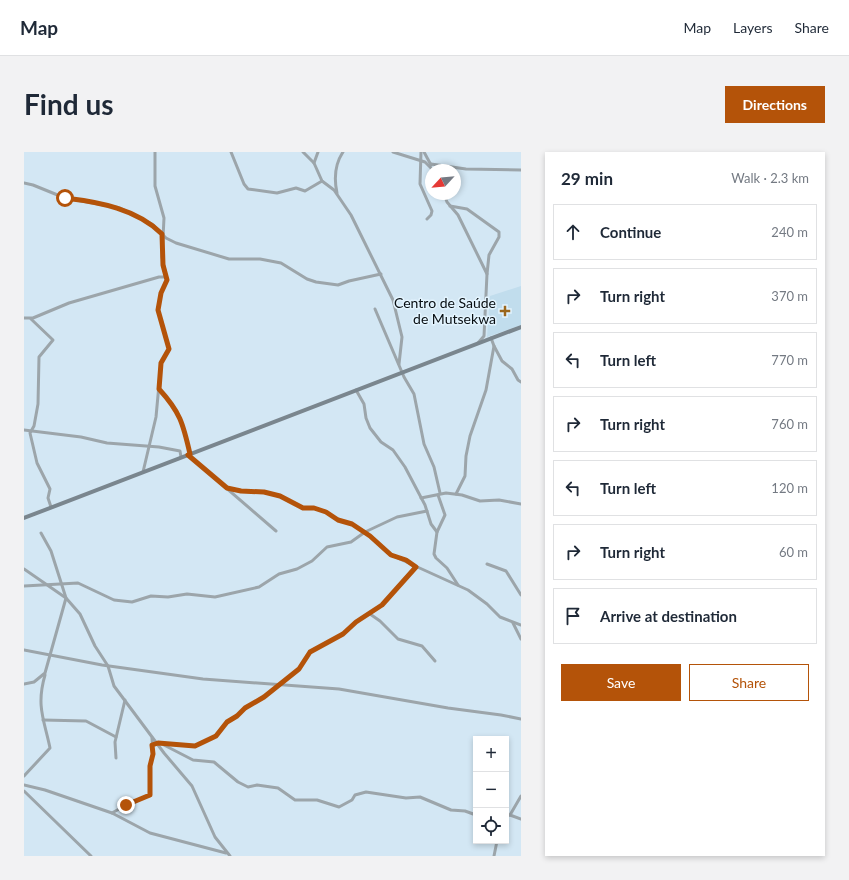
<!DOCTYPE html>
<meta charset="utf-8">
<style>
body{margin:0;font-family:Lato,sans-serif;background:#f2f2f3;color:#1f2937}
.controls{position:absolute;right:12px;bottom:12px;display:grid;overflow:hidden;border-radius:0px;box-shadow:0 2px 6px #0003}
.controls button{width:36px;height:36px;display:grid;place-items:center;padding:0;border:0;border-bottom:1px solid #e0e1e3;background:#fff;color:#1f2937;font:20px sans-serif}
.compass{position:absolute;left:401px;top:12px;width:36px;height:36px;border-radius:50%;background:#fff;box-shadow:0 2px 6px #0003;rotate:244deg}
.stop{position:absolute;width:12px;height:12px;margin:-9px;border:3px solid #b45309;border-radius:50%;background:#fff}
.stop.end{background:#b45309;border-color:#fff;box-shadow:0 1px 4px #0008}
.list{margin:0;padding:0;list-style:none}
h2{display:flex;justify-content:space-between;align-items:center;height:52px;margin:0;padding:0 16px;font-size:17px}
h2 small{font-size:13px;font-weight:400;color:#747a83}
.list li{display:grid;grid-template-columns:26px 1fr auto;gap:12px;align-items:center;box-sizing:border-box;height:56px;margin:0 8px 8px;padding:0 8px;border:1px solid #e0e1e3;border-radius:0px}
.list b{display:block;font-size:15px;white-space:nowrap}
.list em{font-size:13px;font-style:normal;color:#747a83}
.actions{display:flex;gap:8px;padding:12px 16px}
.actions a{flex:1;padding:9px 0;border:1px solid #b45309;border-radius:0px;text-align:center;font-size:14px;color:#b45309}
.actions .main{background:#b45309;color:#fff}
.icon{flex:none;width:22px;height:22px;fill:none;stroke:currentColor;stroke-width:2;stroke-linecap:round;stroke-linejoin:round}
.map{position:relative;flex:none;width:497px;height:704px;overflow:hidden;border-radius:0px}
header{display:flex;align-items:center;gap:24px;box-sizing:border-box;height:56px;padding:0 20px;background:#fff;border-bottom:1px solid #e0e1e3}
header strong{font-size:19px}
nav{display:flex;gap:22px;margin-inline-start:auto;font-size:14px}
.intro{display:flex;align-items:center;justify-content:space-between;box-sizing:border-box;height:96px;padding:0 24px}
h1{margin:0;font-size:28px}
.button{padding:10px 18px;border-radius:0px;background:#b45309;color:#fff;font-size:14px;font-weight:700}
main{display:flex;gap:24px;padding:0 24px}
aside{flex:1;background:#fff;border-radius:0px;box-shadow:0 2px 6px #0003}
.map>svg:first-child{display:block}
</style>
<header>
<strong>Map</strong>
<nav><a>Map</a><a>Layers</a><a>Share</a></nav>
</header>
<div class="intro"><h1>Find us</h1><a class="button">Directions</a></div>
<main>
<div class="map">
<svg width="497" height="704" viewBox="0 0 497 704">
<rect width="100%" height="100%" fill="#d3e7f4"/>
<!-- built -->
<path fill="#c1dded" d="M497 134V173L463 185 466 144Z"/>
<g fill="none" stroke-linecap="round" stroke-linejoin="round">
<!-- street -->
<g stroke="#9ca5aa" stroke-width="3">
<path d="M207 0 220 32 224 37 253 41 272 36 281 39 298 29"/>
<path d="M279 0 290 11 298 29 310 38 327 63 369 148 378 185 375 212"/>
<path d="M369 0 401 10 409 18"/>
<path d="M397 0 396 32 408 59 407 63 403 67"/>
<path d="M400 0 407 13"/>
<path d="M290 11 294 0"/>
<path d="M407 12 442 17 497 18"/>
<path d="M0 31 9 33 41 46 96 56 128 72 142 86 152 91 205 107H236L257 111 283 127 292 130 314 133 325 129 357 122"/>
<path d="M313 41C310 27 311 12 319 0"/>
<path d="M420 42 423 50 434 63 463 122 460 184 454 191"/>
<path d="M426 54 443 57 475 80V85L465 103 463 122"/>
<path d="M351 157 380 225 390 242 400 292 410 315 416 341"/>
<path d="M0 166H9L45 151 135 125H142"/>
<path d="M7 167 29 188 15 205 14 252 10 274 6 281 13 311 26 337 24 346 27 355"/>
<path d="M470 194 478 209 488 217 494 228 497 230"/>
<path d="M135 237C156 260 159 271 166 302"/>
<path d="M332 238 340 252 342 266 346 276 357 290 369 298 381 315 401 353 407 372 413 380"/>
<path d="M0 278 57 285 83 291 135 295 156 299 157 305"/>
<path d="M164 303 252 379"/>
<path d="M119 320 132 265 137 211 145 197 134 158 137 141 143 128 138 105 140 66 131 34V0"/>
<path d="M203 336 217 339 240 340 258 345 279 356H290L302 360 314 368 328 372 341 380 367 403 444 438 463 452 476 465 497 473"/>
<path d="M432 342 441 324 442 304 446 284 462 238 470 194 467 186"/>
<path d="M414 343 421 363 413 380 410 402 412 406 423 416 434 433"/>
<path d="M397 346 422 341 438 343 456 349 475 348 497 352"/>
<path d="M463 412 482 419 497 443"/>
<path d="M0 417 42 446 56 462 71 494 84 514 90 534 140 601 168 634 191 685 206 704"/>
<path d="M0 434 54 431 90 448 108 450 127 444 144 445 163 442 191 445 235 435 255 422 273 417 288 409 303 395 327 390 341 380 373 365 403 359"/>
<path d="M346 462 356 469 374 487 398 494 411 509"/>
<path d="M489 471 497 487"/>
<path d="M0 498 78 513 179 527 315 537 424 556 477 563 497 567"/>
<path d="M0 532 10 530 21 521 42 446 27 399 17 381"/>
<path d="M19 568 62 569 92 585"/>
<path d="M138 592 169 608 190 610 214 630 224 635 233 633 254 636 271 648H293L315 655 328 648 331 643 342 640 382 646 396 645 427 658 441 659 452 663"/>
<path d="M128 593 134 591 171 594 192 584 203 570 213 564 221 556 240 545 275 517 286 500 319 482 332 470 358 453 391 415"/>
<path d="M92 606 91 590 101 548"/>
<path d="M0 624 26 596C20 567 12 554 21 523"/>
<path d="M0 633 21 638 88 661 126 681 202 701"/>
<path d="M0 639 67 704"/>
<path d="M88 661 102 653 126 643V613L129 602 128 586"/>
<path d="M486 663 497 644"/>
<path d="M482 664 486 663 497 667"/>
<path d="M470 704 473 689"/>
</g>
<!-- secondary -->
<path stroke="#7a868e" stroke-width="4" d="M0 366 497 175"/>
</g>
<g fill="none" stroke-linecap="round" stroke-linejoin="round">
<!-- route -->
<path stroke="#b45309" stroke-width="5" d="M41 46C75 50 113 57 138 82L139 113 143 128 137 141 134 158 145 197 137 211 135 237C156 260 159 271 166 302L164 303 203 336 217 339 240 340 256 344 279 356H290L302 360 314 368 328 372 346 384 367 403 382 408 392 415 358 453 332 470 319 482 286 500 275 517 240 545 221 556 213 564 203 570 192 584 171 594 134 591 128 593 129 602 126 614V643L102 653"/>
</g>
<!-- markers -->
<path fill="#9a661c" stroke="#e3f4fe" stroke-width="1.5" d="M479 153h4v4h4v4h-4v4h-4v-4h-4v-4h4z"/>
<g text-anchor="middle" stroke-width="3" stroke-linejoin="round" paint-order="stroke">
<!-- poi labels -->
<g font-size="14" fill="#060c10" stroke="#e3f4fe" text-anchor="end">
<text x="472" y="156">Centro de Saúde<tspan x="472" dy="16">de Mutsekwa</tspan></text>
</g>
</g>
</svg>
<div class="controls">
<button>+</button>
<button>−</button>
<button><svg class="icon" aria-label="locate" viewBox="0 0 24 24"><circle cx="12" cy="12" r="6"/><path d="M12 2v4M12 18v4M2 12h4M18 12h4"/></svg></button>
</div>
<svg class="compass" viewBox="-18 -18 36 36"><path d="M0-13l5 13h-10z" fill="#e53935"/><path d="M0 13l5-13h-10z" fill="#747a83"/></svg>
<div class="stop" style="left:41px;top:46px"></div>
<div class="stop end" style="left:102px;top:653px"></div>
</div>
<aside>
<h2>29 min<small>Walk · 2.3 km</small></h2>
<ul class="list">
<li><svg class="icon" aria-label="ahead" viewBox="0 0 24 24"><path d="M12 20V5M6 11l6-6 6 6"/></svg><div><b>Continue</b></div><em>240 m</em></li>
<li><svg class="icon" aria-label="right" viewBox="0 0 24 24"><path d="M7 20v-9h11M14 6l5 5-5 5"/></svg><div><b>Turn right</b></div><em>370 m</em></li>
<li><svg class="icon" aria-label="left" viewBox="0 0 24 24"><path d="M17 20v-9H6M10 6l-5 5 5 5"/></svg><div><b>Turn left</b></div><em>770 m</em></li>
<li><svg class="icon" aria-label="right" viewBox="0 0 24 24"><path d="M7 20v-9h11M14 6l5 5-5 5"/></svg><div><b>Turn right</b></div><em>760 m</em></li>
<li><svg class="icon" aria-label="left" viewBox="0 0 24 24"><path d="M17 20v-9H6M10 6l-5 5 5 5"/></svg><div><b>Turn left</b></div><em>120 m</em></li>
<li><svg class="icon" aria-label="right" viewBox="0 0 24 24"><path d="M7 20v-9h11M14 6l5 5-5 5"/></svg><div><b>Turn right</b></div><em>60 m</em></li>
<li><svg class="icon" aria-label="arrive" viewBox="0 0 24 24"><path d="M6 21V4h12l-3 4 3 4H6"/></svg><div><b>Arrive at destination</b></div></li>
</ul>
<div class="actions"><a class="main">Save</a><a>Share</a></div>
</aside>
</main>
